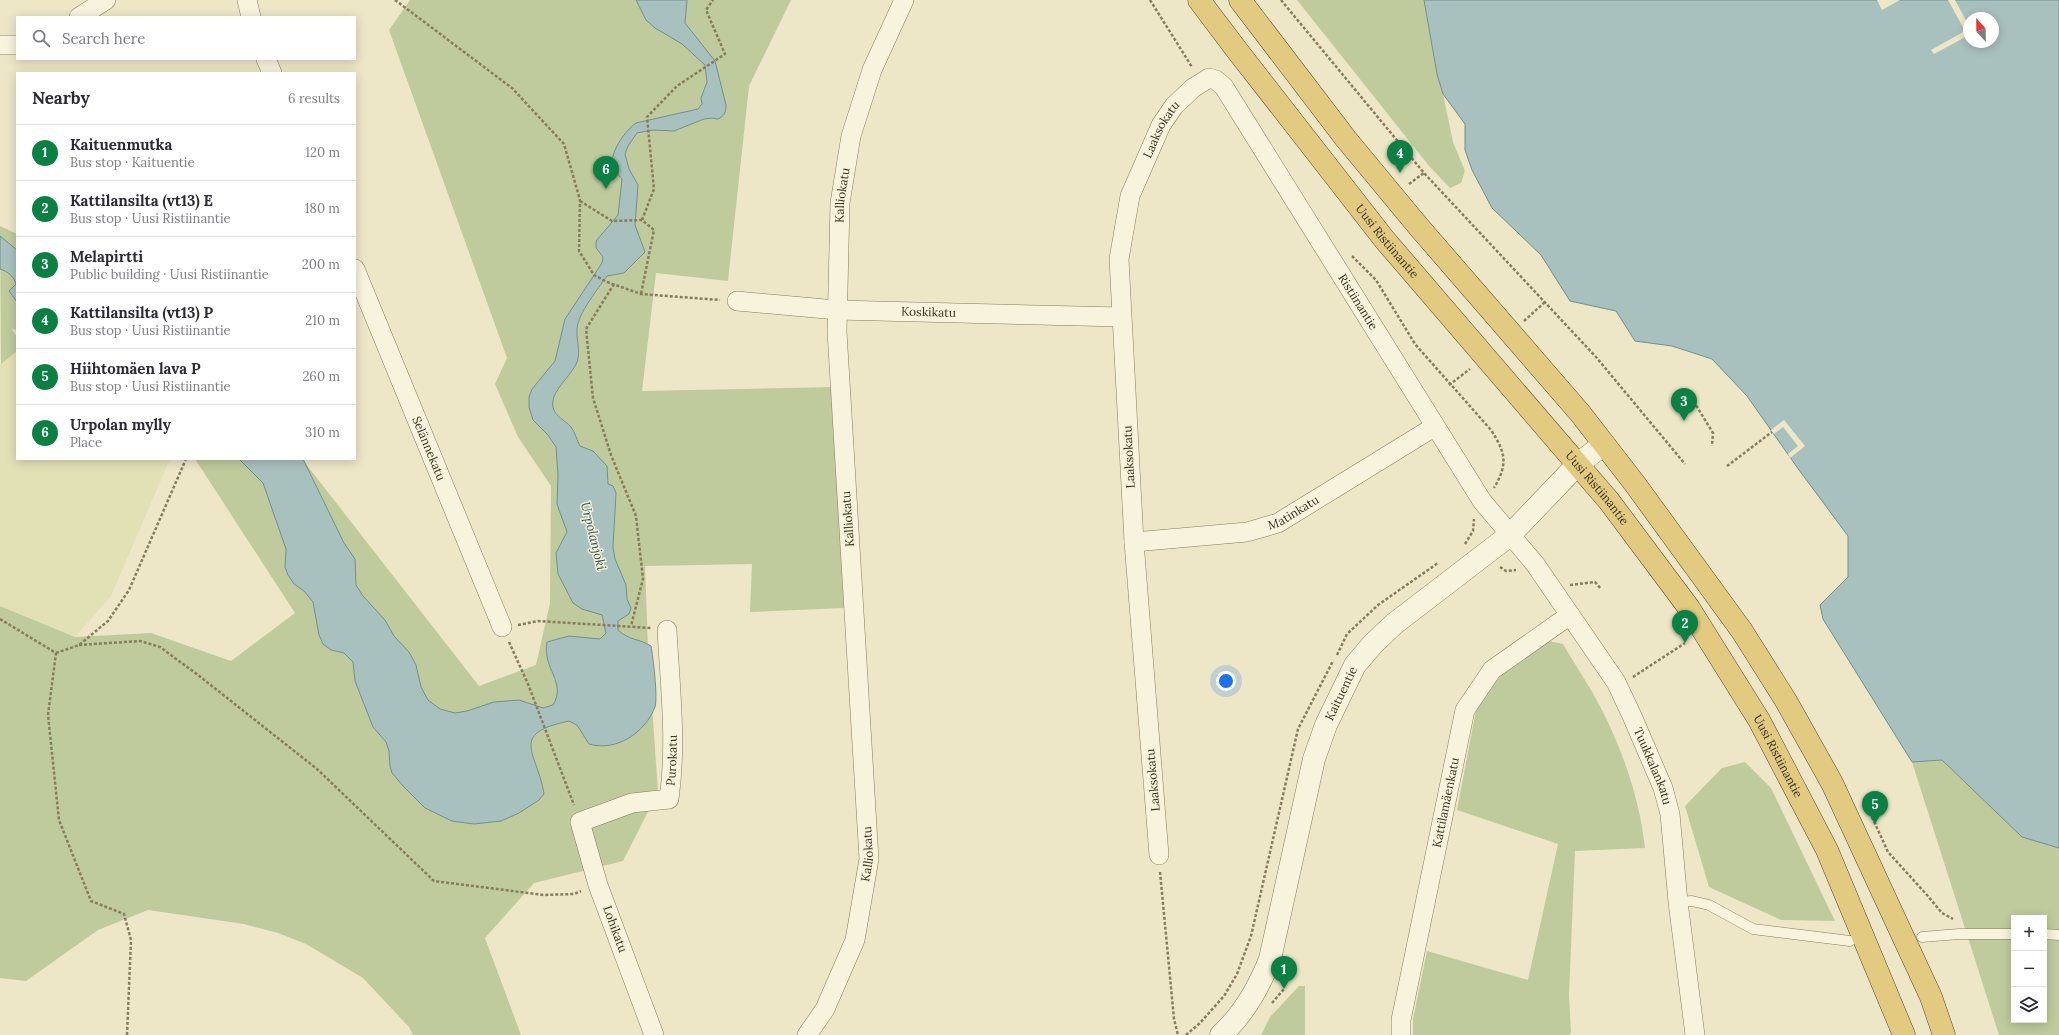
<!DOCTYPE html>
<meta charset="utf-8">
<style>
body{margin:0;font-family:Lora,serif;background:#f2f2f3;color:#2b2b33}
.controls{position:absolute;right:12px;bottom:12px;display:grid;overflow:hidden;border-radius:0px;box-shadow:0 2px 10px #0003}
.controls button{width:36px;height:36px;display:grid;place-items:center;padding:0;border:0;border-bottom:1px solid #e1e1e2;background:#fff;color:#2b2b33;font:20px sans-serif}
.compass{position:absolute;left:1963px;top:12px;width:36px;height:36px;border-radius:50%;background:#fff;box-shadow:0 2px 10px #0003;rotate:338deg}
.you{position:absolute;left:1226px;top:681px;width:14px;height:14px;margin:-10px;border:3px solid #fff;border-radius:50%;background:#1a73e8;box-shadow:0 0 0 6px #1a73e833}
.badge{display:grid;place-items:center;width:26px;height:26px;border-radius:50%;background:#0b8043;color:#fff;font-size:13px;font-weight:700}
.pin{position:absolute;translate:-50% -33px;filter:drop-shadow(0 1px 2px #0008)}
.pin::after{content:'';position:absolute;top:21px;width:14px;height:12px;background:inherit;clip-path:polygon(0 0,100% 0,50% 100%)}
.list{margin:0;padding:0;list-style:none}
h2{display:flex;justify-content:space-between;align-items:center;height:52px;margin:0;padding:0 16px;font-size:17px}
h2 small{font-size:13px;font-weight:400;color:#7c7c81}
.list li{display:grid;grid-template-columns:26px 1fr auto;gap:12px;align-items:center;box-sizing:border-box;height:56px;padding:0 16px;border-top:1px solid #e1e1e2}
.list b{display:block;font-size:15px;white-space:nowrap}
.list p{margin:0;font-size:13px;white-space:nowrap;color:#7c7c81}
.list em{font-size:13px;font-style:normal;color:#7c7c81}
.icon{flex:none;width:22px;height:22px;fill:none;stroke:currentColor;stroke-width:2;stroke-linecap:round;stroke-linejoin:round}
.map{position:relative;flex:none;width:2059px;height:1035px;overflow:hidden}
.search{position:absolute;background:#fff;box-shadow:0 2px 10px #0003;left:16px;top:16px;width:340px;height:44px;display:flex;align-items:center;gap:10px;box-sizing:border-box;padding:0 14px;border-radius:0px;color:#7c7c81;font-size:15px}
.panel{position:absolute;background:#fff;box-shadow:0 2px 10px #0003;left:16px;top:72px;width:340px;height:388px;border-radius:0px}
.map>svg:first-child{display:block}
</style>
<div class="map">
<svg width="2059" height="1035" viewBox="0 0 2059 1035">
<rect width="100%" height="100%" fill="#ede7c8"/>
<!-- farmland -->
<path fill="#e2e1b6" d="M17 351V459H170L111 596 75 637 0 606V364Z"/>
<!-- green -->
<g fill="#bfcb9d" fill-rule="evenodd">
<path d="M410 0H791L749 86 728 281 656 273 642 391 833 387 844 608 750 612 752 564 645 566 648 648 658 792 623 861 534 883 485 938 521 1035H413L409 1027 363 978 306 944 278 933 244 924 148 910 98 930 26 981 0 978V606L75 637 151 633 231 661 295 613 195 459H302L479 686 536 665 550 603 551 486 518 437 495 384 507 358 389 30Z"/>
<path d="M1297 0H1424L1437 74 1443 94 1453 142 1465 171 1461 183 1450 188 1430 167Z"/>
<path d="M0 226 17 234V331L11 328 17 337V351L1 364Z"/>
<path d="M1548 641 1563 644C1577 668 1593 691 1605 716 1625 757 1640 802 1645 848L1575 851 1569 995 1571 1033 1569 1035H1413V1019L1427 951 1528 980 1558 844 1457 810 1476 710 1501 675Z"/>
<path d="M1942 760 2022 837 2059 848V1035H1999L1912 762ZM2014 918H2044V1020H2014Z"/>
<path d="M1745 762 1771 788 1835 921 1781 920 1709 887 1685 806 1722 768Z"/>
<path d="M1299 986H1305V1035H1261L1270 1017Z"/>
</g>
<!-- water -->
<g fill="#a9c1be" stroke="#70908c" fill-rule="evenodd">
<path d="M636 0H687L685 23 715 61 726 105C726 113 724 116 718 119L712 118 704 119 674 131 653 130 637 133 628 146 625 154 629 169 638 185 635 225 645 252 624 273 607 276C598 289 578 313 577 329 576 340 581 351 577 362 571 377 550 391 553 407 555 417 565 420 571 427 575 432 577 441 580 446L593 451 607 466 608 484 613 486 616 493 613 547 615 559 626 585 627 599 631 608 629 614 618 621V630C630 641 638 638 651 646 653 656 658 698 655 707 645 733 616 752 589 744L577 725 569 721C507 734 538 753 544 794L539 800 519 813 501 821 474 824 452 821 425 808 404 787 392 773 390 766 389 751 386 742 373 727 355 681 353 662 344 653 331 650 323 644 319 635 313 602 304 591 294 584 288 575 285 567 286 549 263 483 239 459H303L344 543 355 559 356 585 363 596 385 620 394 636 409 652 416 665 421 687 428 700 440 709 455 713 467 711 494 702 519 700 543 708 553 705C567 682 542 669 547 642L569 636 600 639 606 633 602 615 582 609 573 603 558 574 556 553 567 532 557 504 558 475 556 447 548 435 533 420 529 407V397L532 389 555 361 565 319 602 263 603 257 596 248V241L618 215 622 179C618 174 611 169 612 163 612 149 626 130 636 123L698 109 702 104 701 98 707 82 705 65 682 44 655 28 646 20Z"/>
<path d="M1424 0H2059V848L2022 837 1942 760 1912 762 1823 619 1820 605 1848 577V536L1799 470 1747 396 1712 359 1672 346 1635 341 1616 311 1570 301 1541 255 1492 208 1472 170 1465 150V124L1443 94 1437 74ZM1969 18H1993V42H1969Z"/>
<path d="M0 236 17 250V302L9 291 16 284C13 275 8 272 0 269Z"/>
</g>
<!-- pier -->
<g fill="#ede7c8">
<path d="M1877 0H1900L1882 10Z"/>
<path d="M1948 0H1955L1969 26V35L1934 54 1931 50 1965 31Z"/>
<path d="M1784 420 1805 446 1790 458 1788 454 1798 446 1783 427 1774 434 1771 430Z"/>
</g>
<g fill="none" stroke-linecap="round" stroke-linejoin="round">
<!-- service casing -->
<g stroke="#887b5e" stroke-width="11">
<g id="service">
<path d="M1678 902 1692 901 1709 905 1753 929 1850 941"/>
<path d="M2044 934 2059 935"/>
<path d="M1922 937 1959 934H2014"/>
</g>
</g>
<!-- minor casing -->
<g stroke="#887b5e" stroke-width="20">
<g id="minor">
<path d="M247 0 251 17"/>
<path d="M79 17 106 0"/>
<path d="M0 45H17"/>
<path d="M266 59 272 73"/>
<path id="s1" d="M355 269 502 627"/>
<path id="s2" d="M737 301 837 310 1121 317"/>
<path id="s3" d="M1134 542 1247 532 1278 523 1434 427"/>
<path id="s4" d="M1159 855 1134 542 1119 259 1130 196 1161 125 1174 106 1193 88 1209 78 1216 80 1224 87 1482 501 1535 564 1616 682 1632 716 1663 788 1670 814 1678 902 1695 1035"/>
<path id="s5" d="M654 1035 598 885 580 822 632 803 669 799C677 743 670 686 667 630"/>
<path id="s6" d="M807 1035 825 1009 855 940 869 859 837 332 840 203 851 136 872 70 904 0"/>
<path id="s7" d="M1401 1035V1020L1465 710 1492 670 1570 615"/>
</g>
</g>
<!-- tertiary casing -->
<g stroke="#887b5e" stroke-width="23">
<g id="tertiary">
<path id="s8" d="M1221 1035C1244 1014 1259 987 1270 959L1314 759 1326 725 1355 665 1373 644 1394 624 1510 535 1577 465 1604 444"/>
</g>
</g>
<!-- trunk casing -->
<g stroke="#574832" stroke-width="23">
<g id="trunk">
<path id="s9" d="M1199 0 1236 49 1384 239 1609 501 1689 608 1759 720 1827 850 1904 1035"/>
<path d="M1240 0 1346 139 1418 226 1580 413 1635 484 1742 631 1786 701 1832 783 1931 997 1944 1035"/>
</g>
</g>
<!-- path -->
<g stroke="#887b5e" stroke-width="2.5" stroke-dasharray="3 2" stroke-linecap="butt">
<path d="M395 0 512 88 564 144 580 200 579 251 594 275 607 282 641 294 720 300"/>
<path d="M1150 0 1192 67"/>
<path d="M1281 0 1424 173 1596 357 1685 464"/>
<path d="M1409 184 1424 173"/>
<path d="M580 201 612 221 642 220 654 230 641 294"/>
<path d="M642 220 654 189 647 117 677 86 725 54 706 10 713 0"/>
<path d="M1352 256 1376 280 1415 344 1491 430C1506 453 1508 464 1494 488"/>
<path d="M614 284 586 329 593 398 611 455 636 516 643 579 631 626"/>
<path d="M1524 321 1545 302"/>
<path d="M1449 385 1470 369"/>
<path d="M1691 397 1713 433 1712 446"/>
<path d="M1727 466 1772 432"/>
<path d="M1465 544 1473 531 1474 519"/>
<path d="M1500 567 1506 571 1516 570"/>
<path d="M1570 585 1595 582 1601 589"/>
<path d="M0 619 56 653 48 715 59 820 91 901 124 914 131 940 127 1035"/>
<path d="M518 625 538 621 651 628"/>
<path d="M509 642 528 684 574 805"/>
<path d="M79 645 140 641 160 647 198 675 317 769 434 881 544 895 574 894 581 891"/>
<path d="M56 653 79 645 108 621 129 590 186 459"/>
<path d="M1337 655 1347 634 1378 605 1438 563"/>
<path d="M1633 677 1685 643"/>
<path d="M1868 808 1888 852 1927 895 1942 913 1953 919"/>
<path d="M1160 872 1174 1019 1178 1035"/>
<path d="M1272 1003 1284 989"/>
<path d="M1186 1035 1200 1023 1224 996 1237 974 1251 936 1298 729 1333 661"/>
</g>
<!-- service -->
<use href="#service" stroke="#f8f3dc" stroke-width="10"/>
<!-- minor -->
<use href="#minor" stroke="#f8f3dc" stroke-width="19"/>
<!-- tertiary -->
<use href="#tertiary" stroke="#f8f3dc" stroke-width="22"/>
<!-- trunk -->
<use href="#trunk" stroke="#e2ca80" stroke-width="22"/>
</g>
<g text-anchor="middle" stroke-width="3" stroke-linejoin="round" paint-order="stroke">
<!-- street labels -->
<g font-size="12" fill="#393021" stroke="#f4f0d8">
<text dy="4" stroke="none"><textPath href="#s4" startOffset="735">Laaksokatu</textPath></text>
<text dy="4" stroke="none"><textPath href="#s6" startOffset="854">Kalliokatu</textPath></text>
<text dy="4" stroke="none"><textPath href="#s9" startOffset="306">Uusi Ristiinantie</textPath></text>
<text dy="4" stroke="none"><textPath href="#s4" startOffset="1078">Ristiinantie</textPath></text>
<text dy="4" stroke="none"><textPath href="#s2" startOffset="192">Koskikatu</textPath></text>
<text dy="4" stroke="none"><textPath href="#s1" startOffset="194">Selännekatu</textPath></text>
<text transform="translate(1129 457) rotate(-93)" y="4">Laaksokatu</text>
<text dy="4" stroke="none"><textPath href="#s9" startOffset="630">Uusi Ristiinantie</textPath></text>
<text dy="4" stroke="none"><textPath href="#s3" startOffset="164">Matinkatu</textPath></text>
<text transform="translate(848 519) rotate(-94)" y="4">Kalliokatu</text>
<text dy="4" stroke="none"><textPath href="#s8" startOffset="367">Kaituentie</textPath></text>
<text dy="4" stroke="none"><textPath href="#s9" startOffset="954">Uusi Ristiinantie</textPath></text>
<text dy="4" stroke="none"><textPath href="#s5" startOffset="357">Purokatu</textPath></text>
<text dy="4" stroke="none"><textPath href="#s4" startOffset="1630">Tuukkalankatu</textPath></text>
<text transform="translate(1153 780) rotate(-95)" y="4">Laaksokatu</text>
<text dy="4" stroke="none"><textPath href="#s7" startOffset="237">Kattilamäenkatu</textPath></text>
<text dy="4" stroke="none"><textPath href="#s6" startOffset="194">Kalliokatu</textPath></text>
<text transform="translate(615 929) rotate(70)" y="4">Lohikatu</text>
</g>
<!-- water labels -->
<g font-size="13" font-style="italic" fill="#315558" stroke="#f4f0d8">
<text transform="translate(594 536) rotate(76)" y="5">Urpolanjoki</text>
</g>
</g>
</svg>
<div class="controls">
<button>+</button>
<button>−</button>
<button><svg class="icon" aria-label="layers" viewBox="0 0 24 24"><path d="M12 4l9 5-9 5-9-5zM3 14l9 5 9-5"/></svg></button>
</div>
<svg class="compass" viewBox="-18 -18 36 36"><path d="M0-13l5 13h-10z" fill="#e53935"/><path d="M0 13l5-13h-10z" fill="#7c7c81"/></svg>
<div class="you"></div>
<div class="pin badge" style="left:1284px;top:989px">1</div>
<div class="pin badge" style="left:1685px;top:643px">2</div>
<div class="pin badge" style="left:1684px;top:421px">3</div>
<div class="pin badge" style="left:1400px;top:173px">4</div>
<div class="pin badge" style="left:1875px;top:824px">5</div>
<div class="pin badge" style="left:606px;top:189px">6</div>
<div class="search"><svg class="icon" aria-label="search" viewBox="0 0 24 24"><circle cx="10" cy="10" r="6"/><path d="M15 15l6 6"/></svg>Search here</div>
<section class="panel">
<h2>Nearby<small>6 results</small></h2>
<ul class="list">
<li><span class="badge">1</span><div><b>Kaituenmutka</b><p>Bus stop · Kaituentie</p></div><em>120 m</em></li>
<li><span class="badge">2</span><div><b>Kattilansilta (vt13) E</b><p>Bus stop · Uusi Ristiinantie</p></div><em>180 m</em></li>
<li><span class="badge">3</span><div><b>Melapirtti</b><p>Public building · Uusi Ristiinantie</p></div><em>200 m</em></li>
<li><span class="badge">4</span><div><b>Kattilansilta (vt13) P</b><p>Bus stop · Uusi Ristiinantie</p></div><em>210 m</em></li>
<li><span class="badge">5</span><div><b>Hiihtomäen lava P</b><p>Bus stop · Uusi Ristiinantie</p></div><em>260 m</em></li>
<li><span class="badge">6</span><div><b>Urpolan mylly</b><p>Place</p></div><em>310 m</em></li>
</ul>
</section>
</div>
